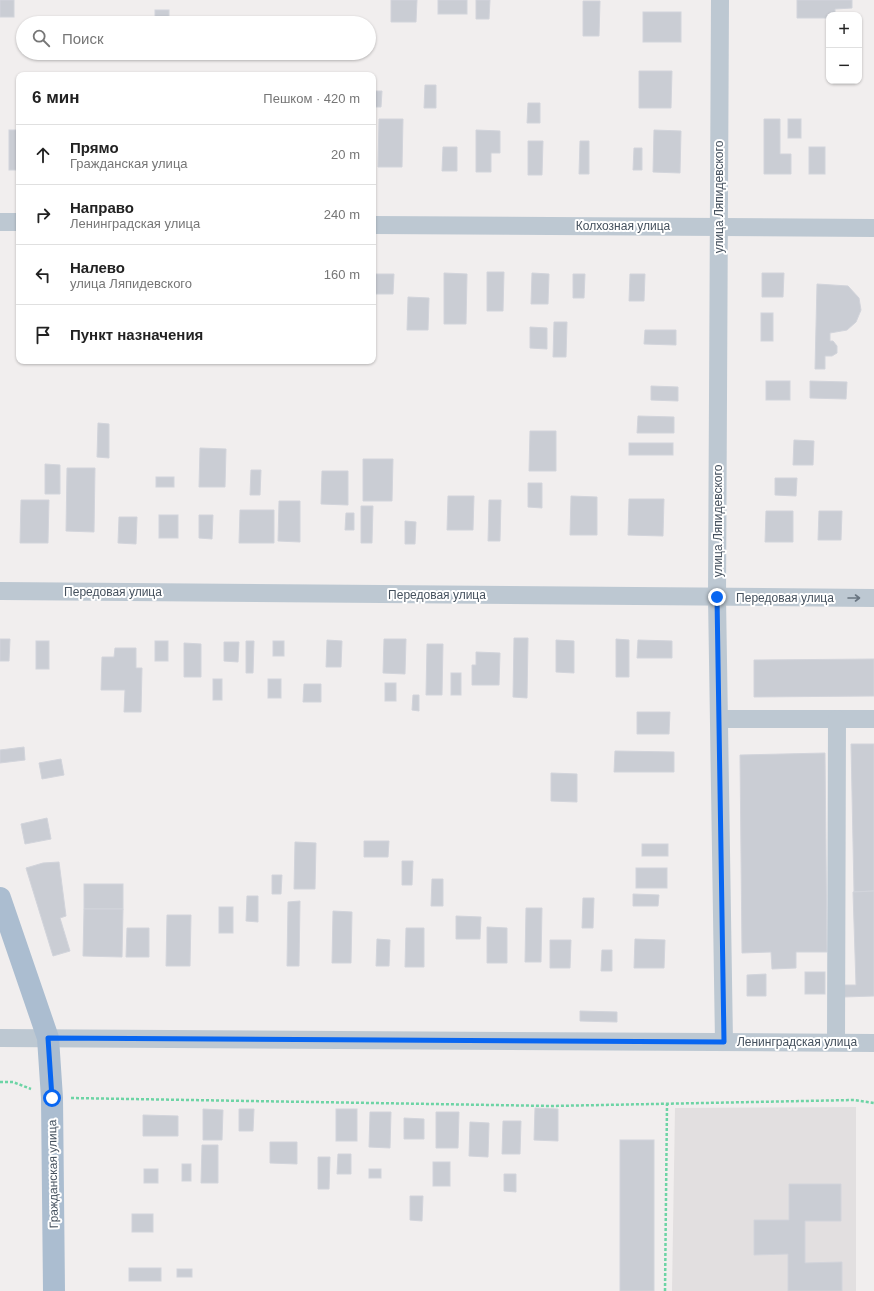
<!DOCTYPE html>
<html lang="ru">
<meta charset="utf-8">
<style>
body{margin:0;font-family:Arial,sans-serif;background:#f2f2f2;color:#222}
.controls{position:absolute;right:12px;top:12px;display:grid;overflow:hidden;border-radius:8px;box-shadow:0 1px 3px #0004}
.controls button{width:36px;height:36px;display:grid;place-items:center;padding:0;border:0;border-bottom:1px solid #e0e0e0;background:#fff;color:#222;font:20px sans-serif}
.stop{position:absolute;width:12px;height:12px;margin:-9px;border:3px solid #0866f1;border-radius:50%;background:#fff}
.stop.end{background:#0866f1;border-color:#fff;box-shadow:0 1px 4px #0008}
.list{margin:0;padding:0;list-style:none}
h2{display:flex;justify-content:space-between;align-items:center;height:52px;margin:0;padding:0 16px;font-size:17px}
h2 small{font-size:13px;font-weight:400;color:#767676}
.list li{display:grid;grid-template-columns:26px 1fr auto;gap:12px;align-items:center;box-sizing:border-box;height:60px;padding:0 16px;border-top:1px solid #e0e0e0}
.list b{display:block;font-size:15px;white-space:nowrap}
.list p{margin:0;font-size:13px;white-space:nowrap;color:#767676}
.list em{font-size:13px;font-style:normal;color:#767676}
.icon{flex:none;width:22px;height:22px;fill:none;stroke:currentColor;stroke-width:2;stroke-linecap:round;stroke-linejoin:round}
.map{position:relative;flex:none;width:874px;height:1291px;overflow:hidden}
.search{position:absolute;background:#fff;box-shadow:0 1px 3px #0004;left:16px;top:16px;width:360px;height:44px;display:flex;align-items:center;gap:10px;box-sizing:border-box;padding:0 14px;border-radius:22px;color:#767676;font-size:15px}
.panel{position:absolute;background:#fff;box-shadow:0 1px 3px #0004;left:16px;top:72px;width:360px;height:292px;border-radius:8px}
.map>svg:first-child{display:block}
</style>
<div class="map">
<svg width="874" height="1291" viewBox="0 0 874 1291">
<rect width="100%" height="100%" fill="#f1eeee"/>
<!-- education -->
<path fill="#e2dfe0" d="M856 1107V1291H672L675 1108Z"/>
<!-- building -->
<g fill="#cacdd4" stroke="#d2d4db">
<rect x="0" y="0" width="14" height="17"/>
<path d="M391 0H417L416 22H391Z"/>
<rect x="438" y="0" width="29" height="14"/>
<path d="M476 0H490L489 19H476Z"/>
<path d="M797 0H852V8L835 9V15H829V18H797Z"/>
<path d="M583 1H600L599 36H583Z"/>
<rect x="155" y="10" width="14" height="13"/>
<rect x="643" y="12" width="38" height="30"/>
<rect x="184" y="53" width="9" height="6"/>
<path d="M639 71H672L671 108H639Z"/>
<path d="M425 85H436V108H424Z"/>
<path d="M373 91H382L381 107H373Z"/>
<path d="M528 103H540V123H527Z"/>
<path d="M379 119H403L402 167H378Z"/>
<path d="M764 119H780V154H791V174H764Z"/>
<rect x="788" y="119" width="13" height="19"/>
<rect x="9" y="130" width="10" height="40"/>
<path d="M476 130 500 131V153H491V172H476Z"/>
<path d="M654 130 681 131 680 173 653 172Z"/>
<path d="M528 141H543L542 175H528Z"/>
<path d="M580 141H589V174H579Z"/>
<path d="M443 147H457V171H442Z"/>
<rect x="809" y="147" width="16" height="27"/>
<path d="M634 148H642V170H633Z"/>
<path d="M487 272H504L503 311H487Z"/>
<path d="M444 273 467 274 466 324H444Z"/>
<path d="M532 273 549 274 548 304H531Z"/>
<path d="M762 273H784L783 297H762Z"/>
<path d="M373 274H394L393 294H373Z"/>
<path d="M573 274H585L584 298H573Z"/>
<path d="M630 274H645L644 301H629Z"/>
<path d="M817 284 848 286 859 298 861 310 856 322 847 330 830 333V341H833L837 346V353L832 356H825V369H815Z"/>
<path d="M408 297 429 298 428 330H407Z"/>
<rect x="761" y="313" width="12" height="28"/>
<path d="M554 322H567L566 357H553Z"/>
<path d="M530 327 547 328V349L530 348Z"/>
<path d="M645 330H676V345L644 344Z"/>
<rect x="766" y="381" width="24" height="19"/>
<path d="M810 381 847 382 846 399 810 398Z"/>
<path d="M651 386 678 387V401L651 400Z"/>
<path d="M638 416 674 417V433H637Z"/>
<path d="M98 423 109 424V458L97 457Z"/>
<path d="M530 431H556V471H529Z"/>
<path d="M794 440 814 441 813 465H793Z"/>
<rect x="629" y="443" width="44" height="12"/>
<path d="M200 448 226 449 225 487H199Z"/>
<path d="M363 459H393L392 501H363Z"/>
<path d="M45 464 60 465V494H45Z"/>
<path d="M67 468H95L94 532 66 531Z"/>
<path d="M251 470H261L260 495H250Z"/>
<path d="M322 471H348V505L321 504Z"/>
<rect x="156" y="477" width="18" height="10"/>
<path d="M775 478H797L796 496 775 495Z"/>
<path d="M528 483H542V508L528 507Z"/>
<path d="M448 496H474L473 530H447Z"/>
<path d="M571 496 597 497V535H570Z"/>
<path d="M629 499H664L663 536 628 535Z"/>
<path d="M21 500H49L48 543H20Z"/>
<path d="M489 500H501L500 541H488Z"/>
<path d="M279 501H300V542L278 541Z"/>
<path d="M361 506H373L372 543H361Z"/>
<path d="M240 510H274V543H239Z"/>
<path d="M766 511H793V542H765Z"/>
<path d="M819 511H842L841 540H818Z"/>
<path d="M346 513H354V530H345Z"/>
<rect x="159" y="515" width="19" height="23"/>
<path d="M199 515H213L212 539 199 538Z"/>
<path d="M119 517H137L136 544 118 543Z"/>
<path d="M405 521 416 522 415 544H405Z"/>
<path d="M514 638H528L527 698 513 697Z"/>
<path d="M0 639H10L9 661H0Z"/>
<path d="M384 639H406L405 674 383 673Z"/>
<path d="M616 639 629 640V677H616Z"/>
<path d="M327 640 342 641 341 667H326Z"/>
<path d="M556 640 574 641V673L556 672Z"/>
<path d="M638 640 672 641V658H637Z"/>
<rect x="36" y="641" width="13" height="28"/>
<rect x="155" y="641" width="13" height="20"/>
<path d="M246 641H254L253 673H246Z"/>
<rect x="273" y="641" width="11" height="15"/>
<path d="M224 642H239L238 662 224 661Z"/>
<path d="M184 643 201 644V677H184Z"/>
<path d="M427 644H443L442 695H426Z"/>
<path d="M115 648H136V668H142L141 712H124L125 690H101L102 657H114Z"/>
<path d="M476 652 500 653 499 685H472V665H476Z"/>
<path d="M874 659V696L754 697V660Z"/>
<rect x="451" y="673" width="10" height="22"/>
<rect x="213" y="679" width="9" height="21"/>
<rect x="268" y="679" width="13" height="19"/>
<rect x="385" y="683" width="11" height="18"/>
<path d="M304 684H321V702H303Z"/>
<path d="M413 695H419V711L412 710Z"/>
<path d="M637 712H670L669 734H637Z"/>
<path d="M851 744H874V891L854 892Z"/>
<path d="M24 747 25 760 0 763V750Z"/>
<path d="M615 751 674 752V772H614Z"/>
<path d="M825 753 827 952H796V968L772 969 771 952 742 953 740 755Z"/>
<path d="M61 759 64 775 42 779 39 763Z"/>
<path d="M551 773 577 774V802L551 801Z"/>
<path d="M47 818 51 839 25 844 21 824Z"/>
<path d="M364 841H389L388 857H364Z"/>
<path d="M295 842 316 843 315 889H294Z"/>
<rect x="642" y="844" width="26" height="12"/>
<path d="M402 861H413L412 885H402Z"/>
<path d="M59 862 66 916 60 918 70 951 53 956 26 868 43 863Z"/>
<rect x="636" y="868" width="31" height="20"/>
<path d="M272 875H282L281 894H272Z"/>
<path d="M432 879H443V906H431Z"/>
<rect x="84" y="884" width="39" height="25"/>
<path d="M874 891V996L844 997V985H856L853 892Z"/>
<path d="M633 894 659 895 658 906H633Z"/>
<path d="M247 896H258V922L246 921Z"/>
<path d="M583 898H594L593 928H582Z"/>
<path d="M300 901 299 966H287L288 902Z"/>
<rect x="219" y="907" width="14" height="26"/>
<path d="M526 908H542L541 962H525Z"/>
<path d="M84 909H123L122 957 83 956Z"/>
<path d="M333 911 352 912 351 963H332Z"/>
<path d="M167 915H191L190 966H166Z"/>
<path d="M456 916 481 917 480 939H456Z"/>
<path d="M487 927 507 928V963H487Z"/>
<path d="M127 928H149V957H126Z"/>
<path d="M406 928H424V967H405Z"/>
<path d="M377 939 390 940 389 966H376Z"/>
<path d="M635 939 665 940 664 968H634Z"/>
<path d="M550 940H571L570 968H550Z"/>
<path d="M602 950H612V971H601Z"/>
<rect x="805" y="972" width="20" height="22"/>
<path d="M766 974V996H747V975Z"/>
<path d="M580 1011 617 1012V1022L580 1021Z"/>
<path d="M535 1108 558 1109V1141L534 1140Z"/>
<path d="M203 1109 223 1110 222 1140H203Z"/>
<path d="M239 1109H254L253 1131H239Z"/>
<rect x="336" y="1109" width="21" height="32"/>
<path d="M370 1112H391L390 1148 369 1147Z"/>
<path d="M436 1112H459L458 1148H436Z"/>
<path d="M143 1115 178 1116V1136H143Z"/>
<path d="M404 1118 424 1119V1139H404Z"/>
<path d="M503 1121H521L520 1154H502Z"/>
<path d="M470 1122 489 1123 488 1157 469 1156Z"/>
<rect x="620" y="1140" width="34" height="151"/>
<path d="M270 1142H297V1164L270 1163Z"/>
<path d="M202 1145H218V1183H201Z"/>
<path d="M338 1154H351V1174H337Z"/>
<path d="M318 1157H330L329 1189H318Z"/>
<rect x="433" y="1162" width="17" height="24"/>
<rect x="182" y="1164" width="9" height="17"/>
<rect x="144" y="1169" width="14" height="14"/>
<rect x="369" y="1169" width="12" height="9"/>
<path d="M504 1174H516V1192L504 1191Z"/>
<path d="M789 1184H841V1221H805V1263L842 1262V1291H788V1254L754 1255V1220H789Z"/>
<path d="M410 1196H423L422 1221 410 1220Z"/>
<rect x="132" y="1214" width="21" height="18"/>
<rect x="129" y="1268" width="32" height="13"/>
<rect x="177" y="1269" width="15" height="8"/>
</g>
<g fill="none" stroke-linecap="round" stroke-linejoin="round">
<!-- path -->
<g stroke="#6dd4a5" stroke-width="2.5" stroke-dasharray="3 2" stroke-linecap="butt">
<path d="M0 1082H13L31 1089"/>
<path d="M71 1098 552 1106 854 1100 874 1103"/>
<path d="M665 1291 667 1104"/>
</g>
<!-- minor -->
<g stroke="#bdc8d2" stroke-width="18">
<path d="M720 0 717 597 724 1042"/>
<path d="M0 222H19"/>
<path d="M373 225 874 228"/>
<path d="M0 591 874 598"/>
<path d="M719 719H874"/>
<path d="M0 1038 874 1043"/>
<path d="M836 1042 837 719"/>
</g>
<!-- major -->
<path stroke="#abbdd0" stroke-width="22" d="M0 898 48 1038 52 1098 54 1291"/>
</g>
<!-- one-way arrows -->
<defs><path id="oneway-shaft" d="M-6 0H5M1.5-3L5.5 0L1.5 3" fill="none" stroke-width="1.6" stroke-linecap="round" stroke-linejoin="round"/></defs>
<use stroke="#697581" href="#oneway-shaft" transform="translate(854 598)"/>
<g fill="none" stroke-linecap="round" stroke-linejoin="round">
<!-- route -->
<path stroke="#0866f1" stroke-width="5" d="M52 1098 48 1038 724 1042 717 597"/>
</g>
<g text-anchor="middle" stroke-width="4" stroke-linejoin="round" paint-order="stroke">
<!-- street labels -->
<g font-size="12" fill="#45515e" stroke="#fff">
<text transform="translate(719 197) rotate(-90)" y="4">улица Ляпидевского</text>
<text x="623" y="230">Колхозная улица</text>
<text transform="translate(718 521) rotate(-90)" y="4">улица Ляпидевского</text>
<text x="113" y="596">Передовая улица</text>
<text x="437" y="599">Передовая улица</text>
<text x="785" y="602">Передовая улица</text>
<text x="797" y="1046">Ленинградская улица</text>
<text transform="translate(53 1174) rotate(-91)" y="4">Гражданская улица</text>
</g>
</g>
</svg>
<div class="controls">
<button>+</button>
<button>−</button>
</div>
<div class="stop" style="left:52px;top:1098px"></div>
<div class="stop end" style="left:717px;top:597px"></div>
<div class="search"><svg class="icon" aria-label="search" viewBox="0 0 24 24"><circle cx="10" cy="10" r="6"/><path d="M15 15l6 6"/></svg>Поиск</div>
<section class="panel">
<h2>6 мин<small>Пешком · 420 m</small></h2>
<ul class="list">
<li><svg class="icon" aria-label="ahead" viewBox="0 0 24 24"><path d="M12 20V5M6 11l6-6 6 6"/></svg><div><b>Прямо</b><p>Гражданская улица</p></div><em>20 m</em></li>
<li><svg class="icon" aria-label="right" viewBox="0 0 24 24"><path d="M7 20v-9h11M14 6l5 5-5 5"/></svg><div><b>Направо</b><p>Ленинградская улица</p></div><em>240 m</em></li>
<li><svg class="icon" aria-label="left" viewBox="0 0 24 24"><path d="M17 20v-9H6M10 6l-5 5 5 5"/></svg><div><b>Налево</b><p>улица Ляпидевского</p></div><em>160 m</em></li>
<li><svg class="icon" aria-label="arrive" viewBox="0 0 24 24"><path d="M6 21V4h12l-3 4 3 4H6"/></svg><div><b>Пункт назначения</b></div></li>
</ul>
</section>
</div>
